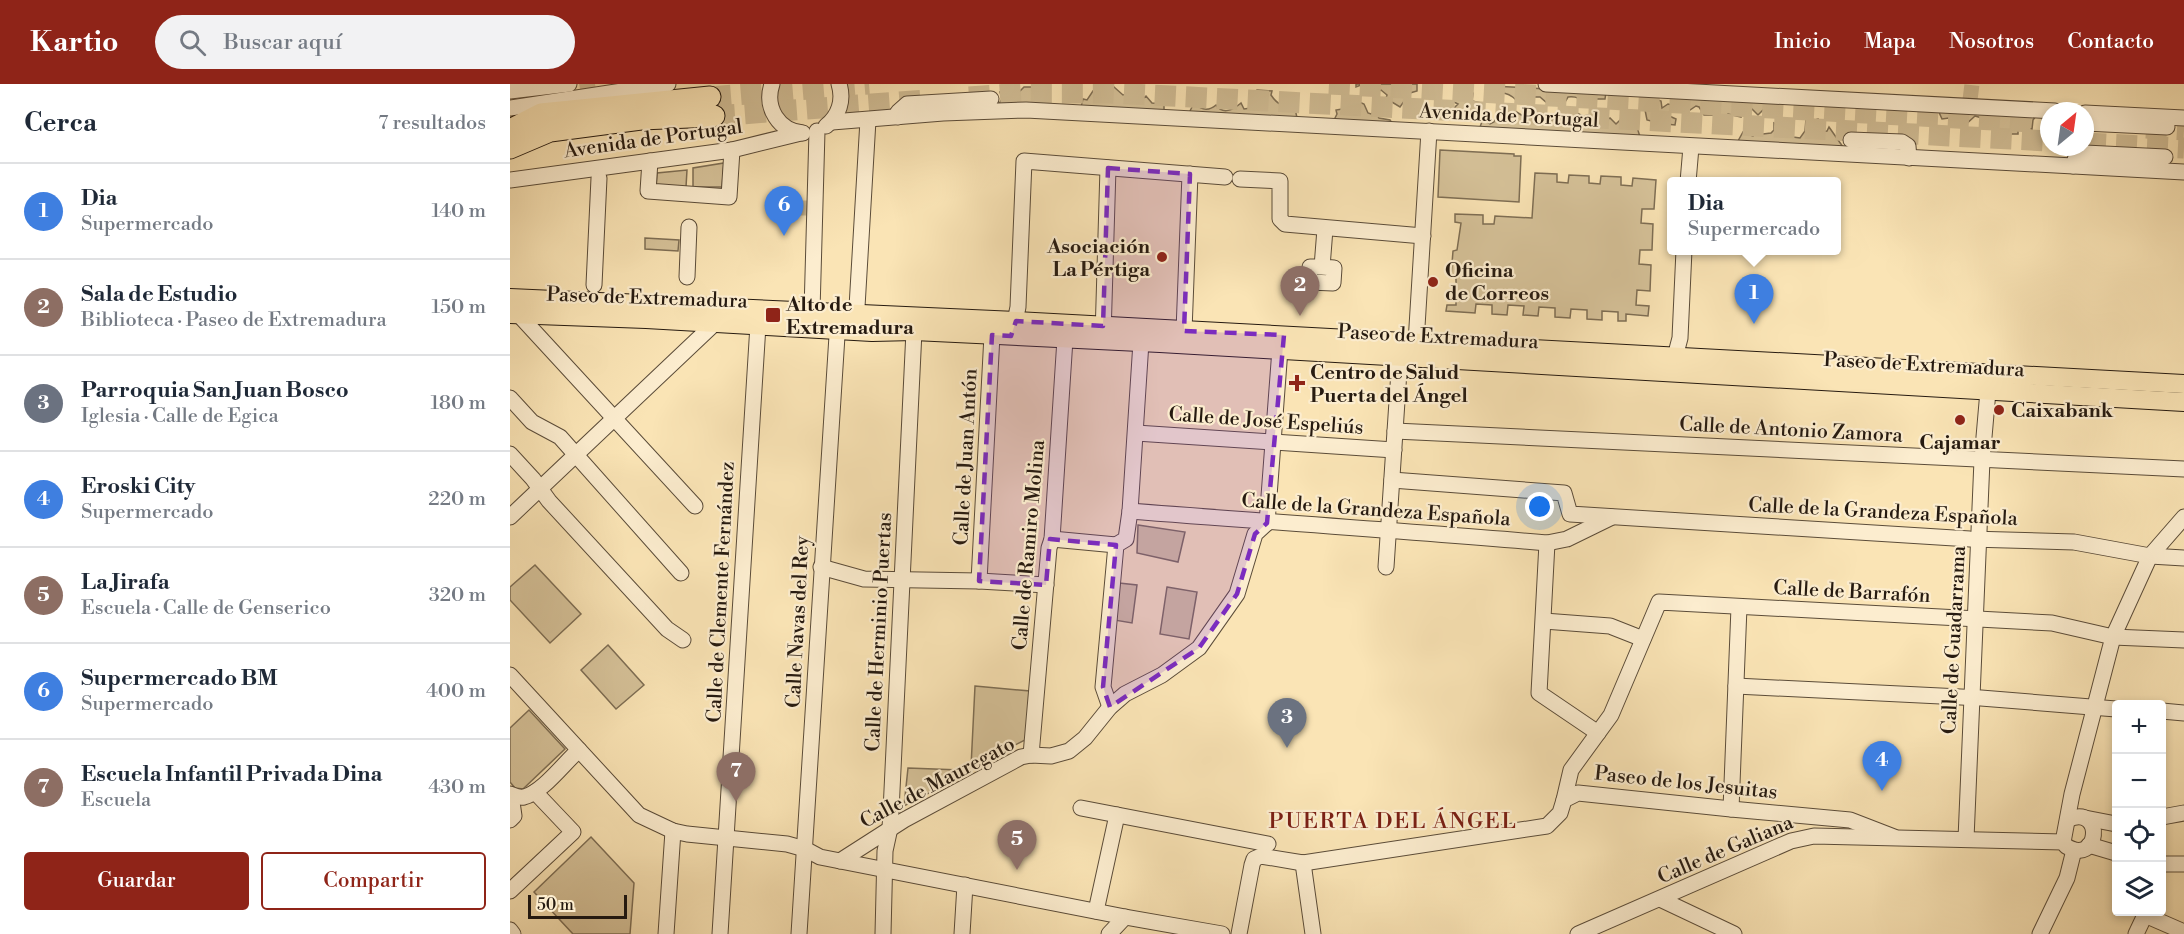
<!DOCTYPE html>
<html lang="es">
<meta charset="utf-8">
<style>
body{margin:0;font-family:"Libre Bodoni",serif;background:#f2f2f3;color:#1f2937}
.controls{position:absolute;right:18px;bottom:18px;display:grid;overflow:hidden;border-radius:6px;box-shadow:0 3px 9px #0003}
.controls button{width:54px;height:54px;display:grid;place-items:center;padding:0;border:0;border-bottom:2px solid #e0e1e3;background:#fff;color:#1f2937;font:30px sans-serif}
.compass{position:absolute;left:1530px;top:18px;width:54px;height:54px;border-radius:50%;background:#fff;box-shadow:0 3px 9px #0003;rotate:29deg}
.scale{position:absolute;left:18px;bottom:15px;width:99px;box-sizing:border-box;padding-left:6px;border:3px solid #261a10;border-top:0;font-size:16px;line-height:21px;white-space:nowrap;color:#261a10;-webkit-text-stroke:4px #fcedcf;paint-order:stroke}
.you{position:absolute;left:1030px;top:423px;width:21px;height:21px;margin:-15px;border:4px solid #fff;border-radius:50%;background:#1a73e8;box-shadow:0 0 0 9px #1a73e833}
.badge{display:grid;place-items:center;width:39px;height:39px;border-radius:50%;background:#8f2418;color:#fff;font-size:20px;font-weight:700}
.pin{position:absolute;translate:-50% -50px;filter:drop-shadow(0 2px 3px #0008)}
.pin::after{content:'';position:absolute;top:32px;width:21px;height:18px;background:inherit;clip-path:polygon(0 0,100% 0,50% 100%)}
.popup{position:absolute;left:1157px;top:93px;width:174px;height:78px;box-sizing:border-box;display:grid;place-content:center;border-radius:6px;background:#fff;filter:drop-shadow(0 2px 4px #0005);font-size:20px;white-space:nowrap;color:#747a83}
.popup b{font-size:22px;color:#1f2937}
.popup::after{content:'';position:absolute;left:50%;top:100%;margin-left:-12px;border:12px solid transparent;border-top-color:#fff}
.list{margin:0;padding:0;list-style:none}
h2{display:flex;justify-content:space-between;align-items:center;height:78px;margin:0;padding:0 24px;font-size:26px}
h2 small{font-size:20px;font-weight:400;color:#747a83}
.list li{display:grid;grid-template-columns:39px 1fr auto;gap:18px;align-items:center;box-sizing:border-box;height:96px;padding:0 24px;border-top:2px solid #e0e1e3}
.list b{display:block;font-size:22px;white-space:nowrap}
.list p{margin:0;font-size:20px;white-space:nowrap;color:#747a83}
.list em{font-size:20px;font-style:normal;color:#747a83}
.actions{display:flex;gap:12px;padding:18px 24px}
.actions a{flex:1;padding:14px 0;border:2px solid #8f2418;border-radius:6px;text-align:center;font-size:21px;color:#8f2418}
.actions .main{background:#8f2418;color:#fff}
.icon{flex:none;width:33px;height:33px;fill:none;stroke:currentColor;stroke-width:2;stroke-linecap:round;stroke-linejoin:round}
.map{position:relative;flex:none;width:1674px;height:850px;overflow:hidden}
header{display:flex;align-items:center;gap:36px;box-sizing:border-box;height:84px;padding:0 30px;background:#8f2418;color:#fff}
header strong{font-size:28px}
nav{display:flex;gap:33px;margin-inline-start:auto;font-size:21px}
.search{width:420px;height:54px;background:#f2f2f3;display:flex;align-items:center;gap:15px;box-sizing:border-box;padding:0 21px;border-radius:33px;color:#747a83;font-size:22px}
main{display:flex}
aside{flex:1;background:#fff}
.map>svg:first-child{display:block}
</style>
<header>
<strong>Kartio</strong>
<div class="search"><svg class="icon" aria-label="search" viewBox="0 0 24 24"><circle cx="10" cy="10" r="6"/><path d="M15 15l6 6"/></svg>Buscar aquí</div>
<nav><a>Inicio</a><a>Mapa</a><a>Nosotros</a><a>Contacto</a></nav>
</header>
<main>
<aside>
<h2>Cerca<small>7 resultados</small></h2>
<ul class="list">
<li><span class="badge" style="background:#3f7fe0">1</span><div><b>Dia</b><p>Supermercado</p></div><em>140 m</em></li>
<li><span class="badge" style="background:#8d6e63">2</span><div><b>Sala de Estudio</b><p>Biblioteca · Paseo de Extremadura</p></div><em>150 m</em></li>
<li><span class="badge" style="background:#6b7280">3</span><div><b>Parroquia San Juan Bosco</b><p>Iglesia · Calle de Egica</p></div><em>180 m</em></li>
<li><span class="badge" style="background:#3f7fe0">4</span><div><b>Eroski City</b><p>Supermercado</p></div><em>220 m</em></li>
<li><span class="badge" style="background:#8d6e63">5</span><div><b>La Jirafa</b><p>Escuela · Calle de Genserico</p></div><em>320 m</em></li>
<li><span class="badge" style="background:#3f7fe0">6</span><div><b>Supermercado BM</b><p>Supermercado</p></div><em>400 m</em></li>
<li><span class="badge" style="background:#8d6e63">7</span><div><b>Escuela Infantil Privada Dina</b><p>Escuela</p></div><em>430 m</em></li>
</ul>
<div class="actions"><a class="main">Guardar</a><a>Compartir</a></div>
</aside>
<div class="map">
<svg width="1674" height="850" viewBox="0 0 1674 850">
<rect width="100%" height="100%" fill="#fae4b5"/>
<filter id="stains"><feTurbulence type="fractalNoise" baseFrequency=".00333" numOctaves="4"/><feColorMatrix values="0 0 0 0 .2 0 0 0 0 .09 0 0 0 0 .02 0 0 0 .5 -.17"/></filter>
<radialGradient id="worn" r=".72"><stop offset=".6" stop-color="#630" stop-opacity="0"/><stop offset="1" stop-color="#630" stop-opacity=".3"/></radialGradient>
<!-- green -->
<g fill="#d6c299" stroke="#7e6e54" stroke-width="1.5">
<path d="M846 0H907V7L900 9 890 23 882 18H875L877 11 871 6 861 10 858 3 851 1 846 3Z"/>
<path d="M982 2 1096 8 1095 15H1083L1077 21C1071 15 1067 12 1058 13L1055 18 1043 14 1037 19 1030 13H1024L1020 8 1010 10 1006 16C999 9 992 7 984 11Z"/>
<path d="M514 3H524L528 11 538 13 535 21 489 20 492 15 490 8H496L501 4 502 8H509Z"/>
<path d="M604 3 613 11 621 9V16L625 19 629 18 636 12 642 19 654 20V27L571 23 573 15 577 16 583 7 590 10Z"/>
<path d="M747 6 762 7 761 11C767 20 773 24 784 19L787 34 679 29 684 19C691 26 698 28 706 21 713 31 723 26 731 19L734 25 741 24 746 18Z"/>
<path d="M960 6 963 9 962 17 971 19 972 22 970 24 963 22 962 27 956 25 952 31 945 30 943 25 948 20 944 18 945 13 950 12 951 8 955 10Z"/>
<path d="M1168 12 1267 18 1266 25H1254L1248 31 1240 23 1234 24 1231 28V33L1218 30 1211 39 1203 31H1194L1189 23 1186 22 1180 26 1177 22 1171 23Z"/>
<path d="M840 14 854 20 858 29 861 30 865 27 869 34 880 36 882 39 824 36 827 30 826 26 832 25Z"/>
<path d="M1144 15 1151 17 1152 24 1158 20 1163 21V24L1157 31 1166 35 1165 41 1156 40 1152 37 1150 43 1144 45 1145 38 1137 36 1135 26 1142 24Z"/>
<path d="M1024 25 1027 28 1034 26 1037 33 1041 36 1049 34 1051 38 1061 40 1065 39 1067 29 1073 32 1086 30 1085 35 1089 40 1100 34 1106 40 1111 35 1116 41 1127 43 1130 53 970 43 973 35 980 40 984 38 988 31 995 33 1005 27 1013 32Z"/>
<path d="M1428 26 1526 32 1523 36 1522 45 1511 43 1508 45V50H1497L1494 53 1486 45H1477V40L1472 34 1465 32 1454 42 1448 39 1443 40V37L1439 34 1432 35Z"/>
<path d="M1296 35 1302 37 1308 35 1310 48 1317 47 1319 43 1333 63 1228 57 1233 48 1243 52 1249 45 1253 50 1261 49 1264 46V39L1270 42 1279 40 1283 53 1290 54 1295 47Z"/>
<path d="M930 66 1004 70V72H1011L1009 118 928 113Z"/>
<path d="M214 79 212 103H183V84Z"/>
<path d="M177 86 176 103 146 105 147 89Z"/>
<path d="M1025 89 1047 90V98L1058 99 1059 91 1079 92V99L1090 100 1091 92 1111 93V101L1122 102 1123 94 1146 96 1144 125H1132L1131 139 1143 140 1142 166H1130L1129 180 1141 181 1140 207 1127 206 1126 221 1139 222 1138 232 1116 230V237H1108V228L1092 227V236L1077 235V226L1061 225 1060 234 1045 233V224L1029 223 1028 232 1013 231 1014 222 998 221 997 231 982 230V221L966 220 965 229 936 227 937 221H946V193L941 192 943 167 947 166 951 139 945 138V130L973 131V140H984L985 132 1022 134Z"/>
<path d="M135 154 169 156 168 167 135 165Z"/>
<path d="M628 441 675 448 668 478 627 469Z"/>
<path d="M25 481 71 530 40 559 0 516V503Z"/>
<path d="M609 499 627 501 622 539 604 536Z"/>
<path d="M657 503 687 508 679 555 650 550Z"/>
<path d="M98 561 134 601 106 625 71 586Z"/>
<path d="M465 602 520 607 517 655 461 683Z"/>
<path d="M19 626 55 665 13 705 5 704 0 698V644Z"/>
<path d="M398 684 450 686V693L394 722Z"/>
<path d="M81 753 124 799 120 850H63L24 808Z"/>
</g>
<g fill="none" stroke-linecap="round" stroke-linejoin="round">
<!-- minor-tunnel -->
<g stroke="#d0bc94" stroke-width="15" stroke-dasharray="15 8" stroke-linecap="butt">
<path d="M1460 16 1462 0"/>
<path d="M288 124H300"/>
</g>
<!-- highway-tunnel -->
<g stroke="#d0bc94" stroke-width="21" stroke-dasharray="21 10" stroke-linecap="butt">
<path d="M819 0 1539 39"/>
<path d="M39 8 85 0"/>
<path d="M200 13 359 0"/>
<path d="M459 13 512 9H601L1539 57"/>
<path d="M204 32 416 16"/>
<path d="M1636 44 1674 46"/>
<path d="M1575 59 1674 64"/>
</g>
<!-- minor casing -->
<g stroke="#5b4c39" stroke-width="17">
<g id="minor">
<path d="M262 0C254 24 269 47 293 49"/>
<path d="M1036 0 1545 27"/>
<path d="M0 7 59 0"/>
<path d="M0 24 158 0"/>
<path d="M1575 29 1674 34"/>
<path d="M388 33V28L397 20 481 15"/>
<path d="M322 38 433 29 516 26 1674 88"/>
<path d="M1575 39 1657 43"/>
<path d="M316 42C329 32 334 16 329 0"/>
<path d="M1341 56 1392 58 1398 62 1399 74"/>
<path d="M140 77 138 107 219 113 222 66"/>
<path d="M1563 82 1566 73 1575 69 1655 73"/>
<path d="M730 95 770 97V135L775 140 913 152"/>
<path d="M0 96 222 66 291 49"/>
<path d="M1178 98 1181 63"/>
<path d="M812 183 824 184 823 199 799 198 800 183H812L815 145"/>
<path d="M177 193 179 143"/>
<path d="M84 201 89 94"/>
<path d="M302 227 307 47"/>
<path d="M9 231 185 422"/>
<path d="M346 240 358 36"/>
<path d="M503 247 508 223 514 77 715 93"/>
<path d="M674 247 680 90"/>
<path d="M593 252 598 84"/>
<path d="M1158 280 1165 273 1170 254 1174 166"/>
<path d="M0 314 22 338 50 353 171 489"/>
<path d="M885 347 1674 385"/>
<path d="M626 349 884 366"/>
<path d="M0 370 23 395 39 417 157 545 173 556"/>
<path d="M882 396 1054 409 1060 430 1460 455 1564 458 1640 472 1674 474"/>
<path d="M620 427C759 438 898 447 1037 459L1057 455 1102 433"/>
<path d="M0 433 205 239V233"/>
<path d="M757 439 770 265 773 256"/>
<path d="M542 455 606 461"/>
<path d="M1037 459 1029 609 1088 649"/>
<path d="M311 483 354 495 469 497 536 501"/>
<path d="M876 483 890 272 906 259 919 47"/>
<path d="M469 497 482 251"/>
<path d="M1034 537 1100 542 1133 555"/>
<path d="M0 591 129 731 163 747 177 750 277 760 295 765 310 773 615 833 712 850"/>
<path d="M1226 602 1471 614 1606 625"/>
<path d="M600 623 593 603 606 461 616 455 620 427 631 258"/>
<path d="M1652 627 1674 629"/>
<path d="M521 671 539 464 542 455 555 255"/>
<path d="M0 710C5 712 8 714 14 713 32 709 55 678 69 666"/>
<path d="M1054 716 1061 686 1101 631 1149 518 1542 539 1603 553 1674 556"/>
<path d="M571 724 758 760"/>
<path d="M1221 725 1229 523"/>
<path d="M1652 733 1674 729"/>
<path d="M1575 734 1606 740"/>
<path d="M0 736 4 732 1 711"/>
<path d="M1456 755 1472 376 1478 307 1485 297"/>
<path d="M1553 758 1562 710 1603 553 1640 472 1674 433"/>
<path d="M1579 761 1606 769"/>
<path d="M1556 762C1589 783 1595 721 1559 735"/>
<path d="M330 777 394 736 511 673 521 671 541 672 559 667 575 654 600 623 615 610 652 591 689 564 727 510 745 450 757 439"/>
<path d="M793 779 803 850"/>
<path d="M1652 780H1674"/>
<path d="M0 807 63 748 25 708"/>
<path d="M1150 815 1224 850"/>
<path d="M586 827 607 731"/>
<path d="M1635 831 1674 848"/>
<path d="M0 846 3 850"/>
<path d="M156 850 163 747"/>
<path d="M210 850 248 241"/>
<path d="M289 850 328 236"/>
<path d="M373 850 375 767 380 744 381 727 404 247"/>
<path d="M452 850 455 801"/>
<path d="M599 850 615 833"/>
<path d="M729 850 742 781 744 775 751 772 793 779 1037 742 1050 729 1054 716 1068 709 1221 725 1340 736 1384 753"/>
<path d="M1068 850 1281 757 1304 752 1553 758"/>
<path d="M1530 850 1557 794 1564 766"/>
<path d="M1626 850 1635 831 1634 828"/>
</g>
</g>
<!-- major casing -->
<g stroke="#261a10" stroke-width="20">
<g id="major">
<path d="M0 214 506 237 1674 300"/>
<path d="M0 230 136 235 362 248 404 247 650 259 1674 318"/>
</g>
</g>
<!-- highway casing -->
<g stroke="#261a10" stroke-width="23">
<g id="highway">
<path d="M0 46 31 30 200 13"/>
<path d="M0 64 40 47 131 35 204 32"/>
</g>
</g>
<!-- minor -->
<use href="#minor" stroke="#fcedcf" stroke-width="15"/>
<!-- major -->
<use href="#major" stroke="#fae4b5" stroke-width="18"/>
<!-- highway -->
<use href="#highway" stroke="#fae4b5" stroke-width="21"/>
</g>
<!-- marked area -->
<path fill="#7b2cbf" fill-opacity="0.2" stroke="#7b2cbf" stroke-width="4.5" stroke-dasharray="12 8" stroke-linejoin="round" d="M598 84 680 90 674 247 774 251 757 439 745 450 727 510 689 564 600 623 593 603 606 461 540 455 536 501 469 497 482 251 501 252 506 237 593 242Z"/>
<!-- markers -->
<g fill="#8f2418" stroke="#fcedcf" stroke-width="2">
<circle cx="652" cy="173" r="6"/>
<circle cx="923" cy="198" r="6"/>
<rect x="255" y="223" width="16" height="16" rx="3"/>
<path d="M784 290h6v6h6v6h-6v6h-6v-6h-6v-6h6z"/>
<circle cx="1489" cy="326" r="6"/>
<circle cx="1450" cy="336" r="6"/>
</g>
<g text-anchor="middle" stroke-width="4.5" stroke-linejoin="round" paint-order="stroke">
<!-- street labels -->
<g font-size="20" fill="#261a10" stroke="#fcedcf">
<text transform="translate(999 31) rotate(3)" y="7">Avenida de Portugal</text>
<text transform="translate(143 54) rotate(-8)" y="7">Avenida de Portugal</text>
<text transform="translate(137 213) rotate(2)" y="7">Paseo de Extremadura</text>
<text transform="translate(928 252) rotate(3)" y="7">Paseo de Extremadura</text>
<text transform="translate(1414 280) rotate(3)" y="7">Paseo de Extremadura</text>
<text transform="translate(756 336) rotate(4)" y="7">Calle de José Espeliús</text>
<text transform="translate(1281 345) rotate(3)" y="7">Calle de Antonio Zamora</text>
<text transform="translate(455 373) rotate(-87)" y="7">Calle de Juan Antón</text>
<text transform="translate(866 425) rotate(4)" y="7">Calle de la Grandeza Española</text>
<text transform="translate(1373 427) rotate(3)" y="7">Calle de la Grandeza Española</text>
<text transform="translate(518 461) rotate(-85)" y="7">Calle de Ramiro Molina</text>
<text transform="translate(1342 507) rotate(3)" y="7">Calle de Barrafón</text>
<text transform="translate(210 508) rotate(-87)" y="7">Calle de Clemente Fernández</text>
<text transform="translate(287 538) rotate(-87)" y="7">Calle Navas del Rey</text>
<text transform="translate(368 548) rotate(-87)" y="7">Calle de Herminio Puertas</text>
<text transform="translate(1443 556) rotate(-87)" y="7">Calle de Guadarrama</text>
<text transform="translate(427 698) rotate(-28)" y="7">Calle de Mauregato</text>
<text transform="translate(1176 698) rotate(6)" y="7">Paseo de los Jesuitas</text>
<text transform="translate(1215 765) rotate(-23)" y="7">Calle de Galiana</text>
</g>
<!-- poi labels -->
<g font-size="20" font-weight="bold" fill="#261a10" stroke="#fcedcf" text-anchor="start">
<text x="640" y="169" text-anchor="end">Asociación<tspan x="640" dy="23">La Pértiga</tspan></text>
<text x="935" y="193">Oficina<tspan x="935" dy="23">de Correos</tspan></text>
<text x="276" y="227">Alto de<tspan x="276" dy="23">Extremadura</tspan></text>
<text x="800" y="295">Centro de Salud<tspan x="800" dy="23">Puerta del Ángel</tspan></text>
<text x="1501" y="333">Caixabank</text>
<text x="1450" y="365" text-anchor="middle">Cajamar</text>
</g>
<!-- quarter labels -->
<g font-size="22" letter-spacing="1.5" fill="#7a1f14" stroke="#fcedcf">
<text x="883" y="744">PUERTA DEL ÁNGEL</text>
</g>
</g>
<rect width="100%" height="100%" filter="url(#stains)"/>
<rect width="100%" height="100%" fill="url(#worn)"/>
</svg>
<div class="controls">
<button>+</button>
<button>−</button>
<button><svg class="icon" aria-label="locate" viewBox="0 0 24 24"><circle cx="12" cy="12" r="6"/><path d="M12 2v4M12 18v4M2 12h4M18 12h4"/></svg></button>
<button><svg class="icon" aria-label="layers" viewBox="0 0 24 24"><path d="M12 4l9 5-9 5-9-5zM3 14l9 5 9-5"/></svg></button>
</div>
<svg class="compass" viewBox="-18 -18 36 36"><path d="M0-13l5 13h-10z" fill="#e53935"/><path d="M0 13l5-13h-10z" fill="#747a83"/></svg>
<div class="scale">50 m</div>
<div class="you"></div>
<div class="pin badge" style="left:1244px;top:240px;background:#3f7fe0">1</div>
<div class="popup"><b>Dia</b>Supermercado</div>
<div class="pin badge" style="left:790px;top:232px;background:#8d6e63">2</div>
<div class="pin badge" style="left:777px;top:664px;background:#6b7280">3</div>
<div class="pin badge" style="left:1372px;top:707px;background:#3f7fe0">4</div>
<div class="pin badge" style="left:507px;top:786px;background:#8d6e63">5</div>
<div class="pin badge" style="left:274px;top:152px;background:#3f7fe0">6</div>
<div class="pin badge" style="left:226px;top:718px;background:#8d6e63">7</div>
</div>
</main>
